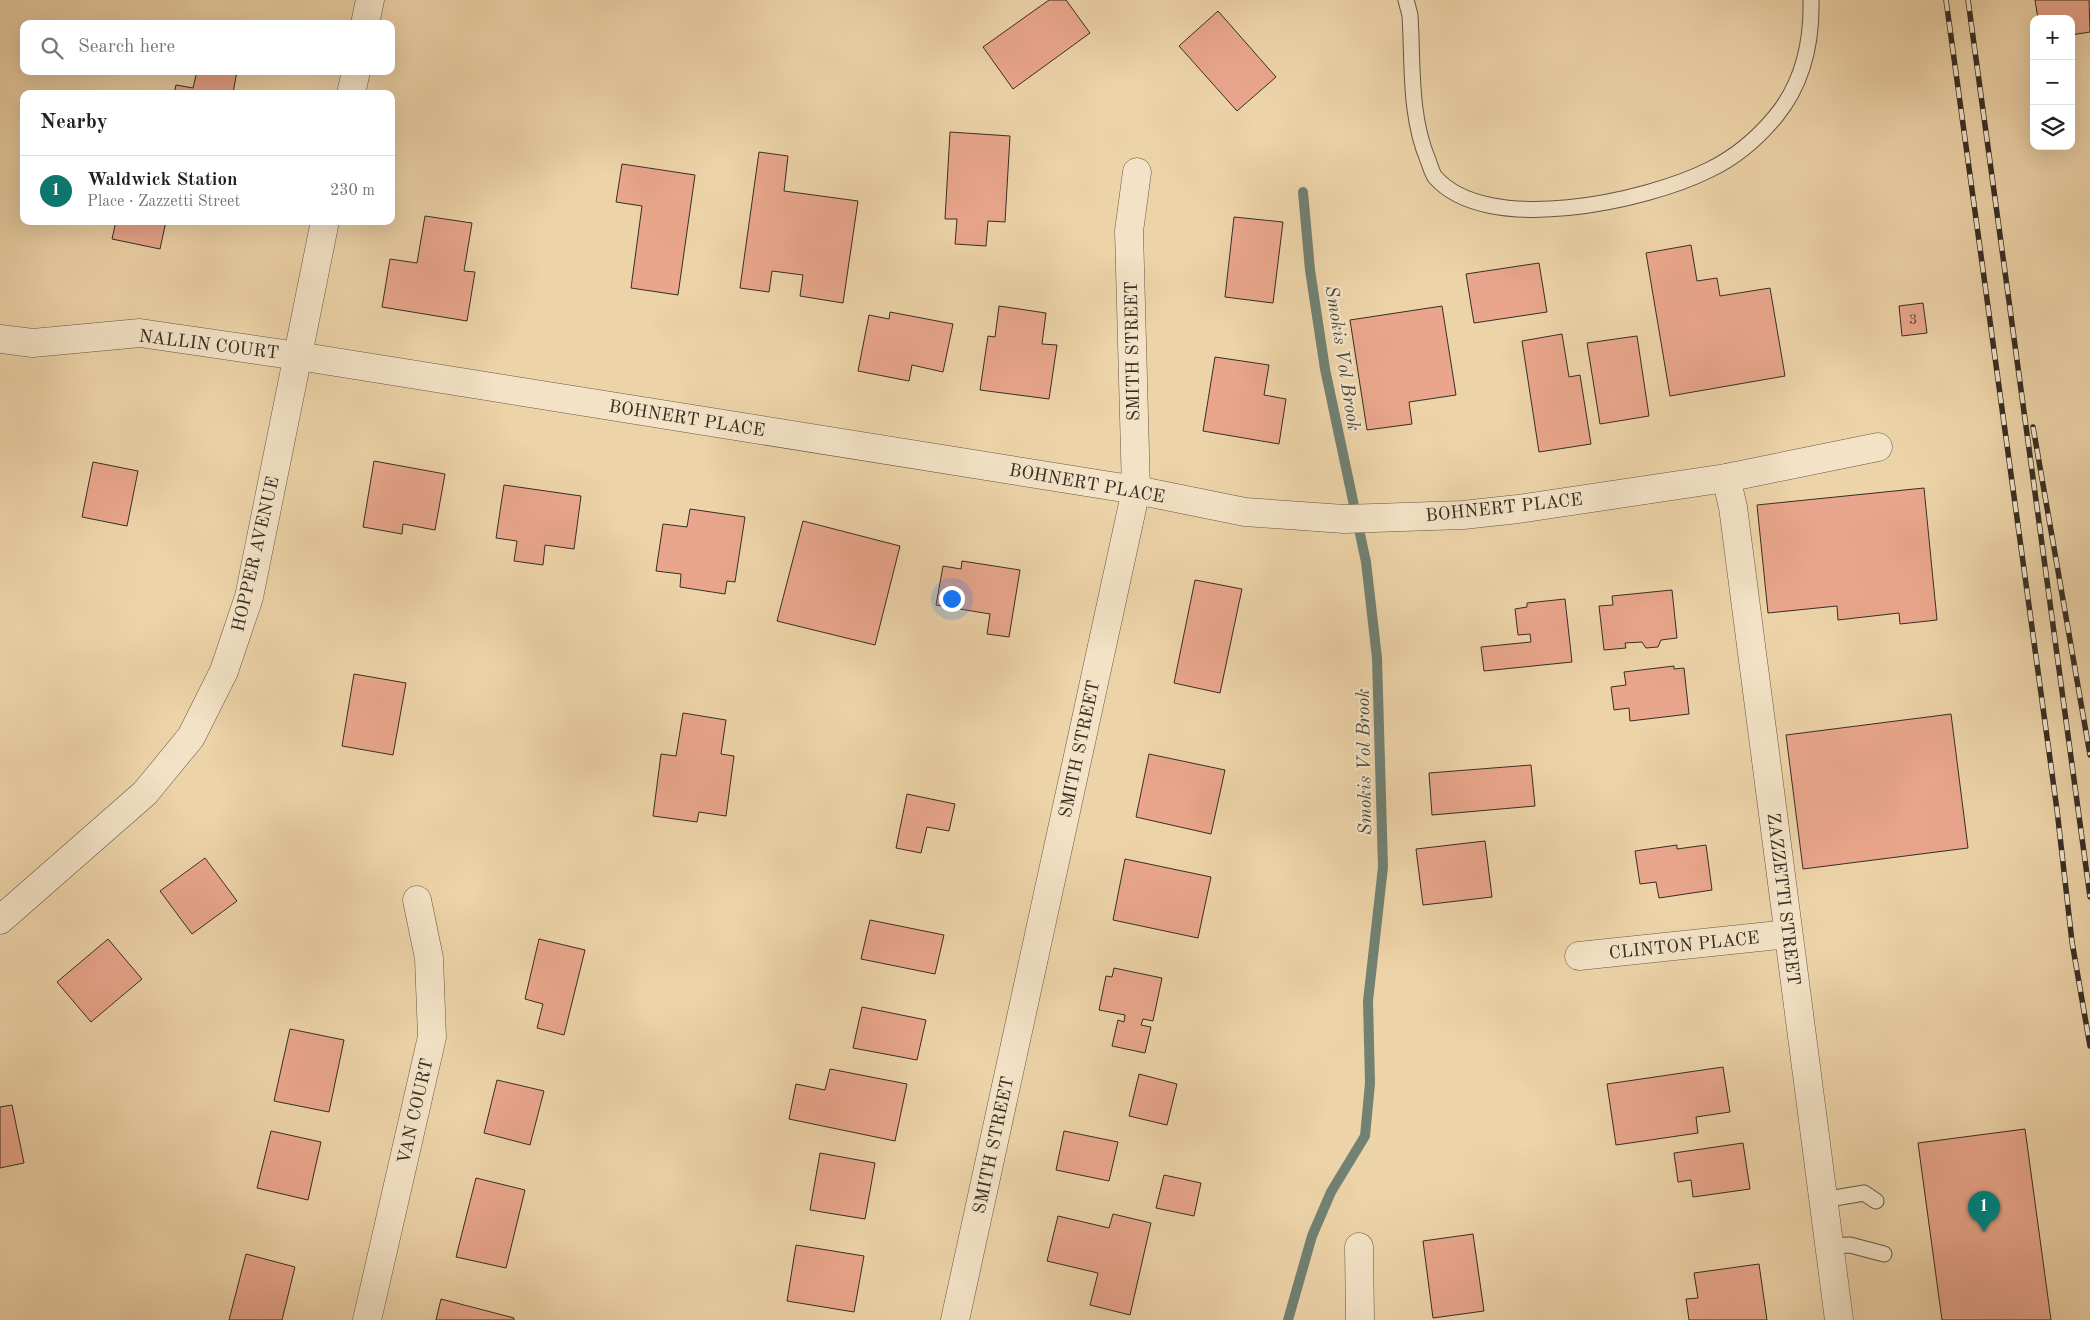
<!DOCTYPE html>
<meta charset="utf-8">
<style>
body{margin:0;font-family:"Old Standard TT",serif;background:#f2f2f2;color:#202124}
.controls{position:absolute;right:15px;top:15px;display:grid;overflow:hidden;border-radius:10px;box-shadow:0 5px 20px #0002}
.controls button{width:45px;height:45px;display:grid;place-items:center;padding:0;border:0;border-bottom:1px solid #e0e0e0;background:#fff;color:#202124;font:25px sans-serif}
.you{position:absolute;left:951px;top:598px;width:18px;height:18px;margin:-12px;border:4px solid #fff;border-radius:50%;background:#1a73e8;box-shadow:0 0 0 8px #1a73e833}
.badge{display:grid;place-items:center;width:32px;height:32px;border-radius:50%;background:#0f766e;color:#fff;font-size:16px;font-weight:700}
.pin{position:absolute;translate:-50% -41px;filter:drop-shadow(0 1px 2px #0008)}
.pin::after{content:'';position:absolute;top:26px;width:18px;height:15px;background:inherit;clip-path:polygon(0 0,100% 0,50% 100%)}
.list{margin:0;padding:0;list-style:none}
h2{display:flex;justify-content:space-between;align-items:center;height:65px;margin:0;padding:0 20px;font-size:21px}
h2 small{font-size:16px;font-weight:400;color:#757577}
.list li{display:grid;grid-template-columns:32px 1fr auto;gap:15px;align-items:center;box-sizing:border-box;height:70px;padding:0 20px;border-top:1px solid #e0e0e0}
.list b{display:block;font-size:19px;white-space:nowrap}
.list p{margin:0;font-size:16px;white-space:nowrap;color:#757577}
.list em{font-size:16px;font-style:normal;color:#757577}
.icon{flex:none;width:28px;height:28px;fill:none;stroke:currentColor;stroke-width:2;stroke-linecap:round;stroke-linejoin:round}
.map{position:relative;flex:none;width:2090px;height:1320px;overflow:hidden}
.search{position:absolute;background:#fff;box-shadow:0 5px 20px #0002;left:20px;top:20px;width:375px;height:55px;display:flex;align-items:center;gap:12px;box-sizing:border-box;padding:0 18px;border-radius:10px;color:#757577;font-size:19px}
.panel{position:absolute;background:#fff;box-shadow:0 5px 20px #0002;left:20px;top:90px;width:375px;height:135px;border-radius:10px}
.map>svg:first-child{display:block}
</style>
<div class="map">
<svg width="2090" height="1320" viewBox="0 0 2090 1320">
<rect width="100%" height="100%" fill="#edd3a8"/>
<filter id="stains"><feTurbulence type="fractalNoise" baseFrequency=".004" numOctaves="4"/><feColorMatrix values="0 0 0 0 .2 0 0 0 0 .09 0 0 0 0 .02 0 0 0 .5 -.17"/></filter>
<radialGradient id="worn" r=".72"><stop offset=".6" stop-color="#630" stop-opacity="0"/><stop offset="1" stop-color="#630" stop-opacity=".3"/></radialGradient>
<g fill="none" stroke-linecap="round" stroke-linejoin="round">
<!-- stream -->
<path stroke="#718173" stroke-width="10" d="M1288 1320 1312 1236 1331 1192 1365 1136 1370 1083 1368 1001 1383 867 1377 658 1366 562 1325 369 1310 270 1303 192"/>
</g>
<!-- building -->
<g fill="#e9a68c" stroke="#362e24">
<path d="M1049 0H1066L1090 33 1013 89 983 47Z"/>
<path d="M2035 0H2089L2090 32 2071 35V19H2038Z"/>
<path d="M1218 11 1276 77 1237 111 1179 46Z"/>
<path d="M197 71H237L233 93 237 94H174L176 85 193 88Z"/>
<path d="M950 132 1010 136 1005 222 988 221 986 246 955 244 957 219H945Z"/>
<path d="M759 152 788 156 784 191 858 201 843 303 800 296 803 275 772 271 769 292 740 288Z"/>
<path d="M622 164 695 175 678 295 631 288 642 206 616 202Z"/>
<path d="M425 216 472 223 464 271 475 272 467 321 382 307 390 259 417 263Z"/>
<path d="M1234 217 1283 222 1273 303 1225 297Z"/>
<path d="M116 221H166L160 249 112 239Z"/>
<path d="M1691 245 1697 281 1717 278 1720 296 1770 288 1785 376 1670 396 1646 253Z"/>
<path d="M1539 263 1547 312 1474 323 1466 274Z"/>
<path d="M1923 303 1927 333 1902 336 1899 306Z"/>
<path d="M999 306 1046 313 1042 344 1057 345 1049 399 980 390 988 336 995 337Z"/>
<path d="M1442 306 1456 395 1409 402 1412 424 1367 430 1350 320Z"/>
<path d="M890 312 953 324 943 372 912 365 909 381 858 371 869 315 889 319Z"/>
<path d="M1562 334 1569 377 1580 375 1591 444 1539 452 1522 341Z"/>
<path d="M1637 336 1649 416 1600 424 1587 343Z"/>
<path d="M1215 357 1269 365 1264 395 1286 399 1279 444 1203 431Z"/>
<path d="M374 461 445 474 435 530 403 524 402 534 363 527Z"/>
<path d="M93 462 138 471 127 526 82 517Z"/>
<path d="M504 485 581 496 574 549 545 545 543 565 514 561 517 541 496 538Z"/>
<path d="M1924 488 1937 620 1900 624 1899 613 1838 620 1837 606 1768 613 1757 505Z"/>
<path d="M690 509 745 517 735 582 727 581 725 594 680 587 681 574 656 571 663 524 687 527Z"/>
<path d="M803 521 900 546 875 645 777 621Z"/>
<path d="M962 561 1020 570 1009 637 987 634 990 614 936 605 943 566 961 569Z"/>
<path d="M1195 580 1242 589 1220 693 1174 683Z"/>
<path d="M1672 590 1677 638 1661 640 1658 647 1646 648 1642 642 1625 643 1626 648 1604 650 1599 606 1613 605 1612 596Z"/>
<path d="M1565 599 1572 662 1484 671 1481 647 1531 642 1530 634 1518 635 1515 609 1527 607V603Z"/>
<path d="M1674 666V669L1684 668 1689 714 1630 721 1629 708 1614 710 1611 687 1626 685 1624 672Z"/>
<path d="M354 674 406 683 393 755 342 746Z"/>
<path d="M683 713 726 720 721 754 734 756 726 816 699 812 697 822 653 816 661 754 676 756Z"/>
<path d="M1951 714 1968 848 1803 869 1786 735Z"/>
<path d="M1149 754 1225 770 1211 834 1136 817Z"/>
<path d="M1531 765 1535 806 1432 815 1429 773Z"/>
<path d="M907 794 955 804 949 831 927 827 921 853 896 848Z"/>
<path d="M1485 841 1492 897 1423 905 1416 849Z"/>
<path d="M1677 845V849L1706 845 1712 890 1659 898 1656 882 1640 884 1635 851Z"/>
<path d="M205 858 237 901 192 934 160 891Z"/>
<path d="M1125 859 1211 877 1198 938 1113 920Z"/>
<path d="M870 920 944 935 935 974 861 959Z"/>
<path d="M108 939 142 979 91 1022 57 982Z"/>
<path d="M539 939 585 950 564 1035 537 1028 543 1004 525 999Z"/>
<path d="M1114 968 1162 978 1153 1021 1143 1019 1141 1025 1151 1027 1145 1053 1112 1046 1118 1020 1124 1022 1125 1015 1099 1010 1106 976 1112 977Z"/>
<path d="M862 1007 926 1020 917 1060 853 1048Z"/>
<path d="M290 1029 344 1040 329 1112 274 1101Z"/>
<path d="M1723 1067 1730 1112 1696 1117 1698 1133 1616 1145 1607 1084Z"/>
<path d="M830 1069 907 1084 895 1141 789 1119 796 1084 825 1090Z"/>
<path d="M1139 1074 1177 1084 1167 1125 1129 1116Z"/>
<path d="M497 1080 544 1091 530 1145 484 1133Z"/>
<path d="M12 1105 24 1163 0 1168V1107Z"/>
<path d="M2025 1129 2051 1320H1942L1918 1143Z"/>
<path d="M271 1131 321 1142 308 1200 257 1188Z"/>
<path d="M1064 1131 1118 1142 1109 1181 1056 1170Z"/>
<path d="M1743 1143 1750 1189 1693 1197 1691 1180 1678 1182 1674 1153Z"/>
<path d="M820 1153 875 1163 865 1219 810 1210Z"/>
<path d="M1164 1175 1201 1183 1194 1216 1156 1208Z"/>
<path d="M476 1178 525 1190 506 1268 456 1257Z"/>
<path d="M1113 1214 1151 1223 1130 1315 1090 1305 1098 1273 1047 1261 1058 1216 1109 1228Z"/>
<path d="M1473 1234 1484 1311 1433 1318 1423 1241Z"/>
<path d="M796 1245 864 1256 854 1312 787 1301Z"/>
<path d="M246 1254 295 1267 282 1320H229Z"/>
<path d="M1759 1264 1767 1320H1689L1686 1299 1698 1298 1694 1273Z"/>
<path d="M441 1299 514 1318V1320H436Z"/>
</g>
<g fill="none" stroke-linecap="round" stroke-linejoin="round">
<!-- service casing -->
<g stroke="#645745" stroke-width="17">
<g id="service">
<path d="M1406 0 1410 15C1413 63 1409 115 1428 160 1430 165 1432 173 1435 177 1487 237 1647 201 1709 170 1734 158 1758 138 1776 116 1803 83 1812 42 1811 0"/>
<path d="M1823 1200 1864 1193 1876 1201"/>
<path d="M1829 1246 1850 1245 1884 1254"/>
</g>
</g>
<!-- minor casing -->
<g stroke="#645745" stroke-width="29">
<g id="minor">
<path d="M0 339 33 343 140 333 298 356 1136 490 1245 512 1344 519 1463 515 1518 509 1726 478 1878 447"/>
<path d="M1726 478 1733 507 1839 1320"/>
<path d="M1579 956 1788 934"/>
<path d="M1359 1247 1360 1320"/>
<path d="M367 1320 432 1037 429 958 417 900"/>
<path d="M955 1320 1136 490 1129 231 1137 172"/>
</g>
</g>
<!-- tertiary casing -->
<g stroke="#645745" stroke-width="29">
<g id="tertiary">
<path d="M365 24 370 0"/>
<path d="M351 94 356 71"/>
<path d="M0 920 145 793 191 737 224 671 249 597 325 221"/>
</g>
</g>
<!-- service -->
<use href="#service" stroke="#f3e2c6" stroke-width="15"/>
<!-- minor -->
<use href="#minor" stroke="#f3e2c6" stroke-width="28"/>
<!-- tertiary -->
<use href="#tertiary" stroke="#f3e2c6" stroke-width="28"/>
<!-- rail casing -->
<g stroke="#362e24" stroke-width="5.5">
<g id="rail">
<path d="M1946 0 2057 810 2072 942 2090 1046"/>
<path d="M1968 0 2090 897"/>
<path d="M2033 427 2090 755"/>
</g>
</g>
<!-- rail -->
<use href="#rail" stroke="#f3e2c6" stroke-width="4" stroke-dasharray="11" stroke-linecap="butt"/>
</g>
<g text-anchor="middle" stroke-width="4.5" stroke-linejoin="round" paint-order="stroke">
<!-- number labels -->
<g font-size="15" fill="#634c3e">
<text x="1913" y="324">3</text>
</g>
<!-- street labels -->
<g font-size="18" fill="#362e24" stroke="#f3e2c6">
<text transform="translate(209 344) rotate(7)" y="6">NALLIN COURT</text>
<text transform="translate(1132 351) rotate(-91)" y="6">SMITH STREET</text>
<text transform="translate(687 418) rotate(9)" y="6">BOHNERT PLACE</text>
<text transform="translate(1087 483) rotate(10)" y="6">BOHNERT PLACE</text>
<text transform="translate(1504 507) rotate(-6)" y="6">BOHNERT PLACE</text>
<text transform="translate(255 554) rotate(-77)" y="6">HOPPER AVENUE</text>
<text transform="translate(1079 749) rotate(-78)" y="6">SMITH STREET</text>
<text transform="translate(1784 899) rotate(83)" y="6">ZAZZETTI STREET</text>
<text transform="translate(1684 945) rotate(-6)" y="6">CLINTON PLACE</text>
<text transform="translate(415 1111) rotate(-77)" y="6">VAN COURT</text>
<text transform="translate(993 1145) rotate(-78)" y="6">SMITH STREET</text>
</g>
<!-- water labels -->
<g font-size="19" font-style="italic" fill="#4a4a3e" stroke="#f3e2c6">
<text transform="translate(1344 358) rotate(81)" y="7">Smokis Vol Brook</text>
<text transform="translate(1363 762) rotate(-91)" y="7">Smokis Vol Brook</text>
</g>
</g>
<rect width="100%" height="100%" filter="url(#stains)"/>
<rect width="100%" height="100%" fill="url(#worn)"/>
</svg>
<div class="controls">
<button>+</button>
<button>−</button>
<button><svg class="icon" aria-label="layers" viewBox="0 0 24 24"><path d="M12 4l9 5-9 5-9-5zM3 14l9 5 9-5"/></svg></button>
</div>
<div class="you"></div>
<div class="pin badge" style="left:1984px;top:1232px">1</div>
<div class="search"><svg class="icon" aria-label="search" viewBox="0 0 24 24"><circle cx="10" cy="10" r="6"/><path d="M15 15l6 6"/></svg>Search here</div>
<section class="panel">
<h2>Nearby<small></small></h2>
<ul class="list">
<li><span class="badge">1</span><div><b>Waldwick Station</b><p>Place · Zazzetti Street</p></div><em>230 m</em></li>
</ul>
</section>
</div>
